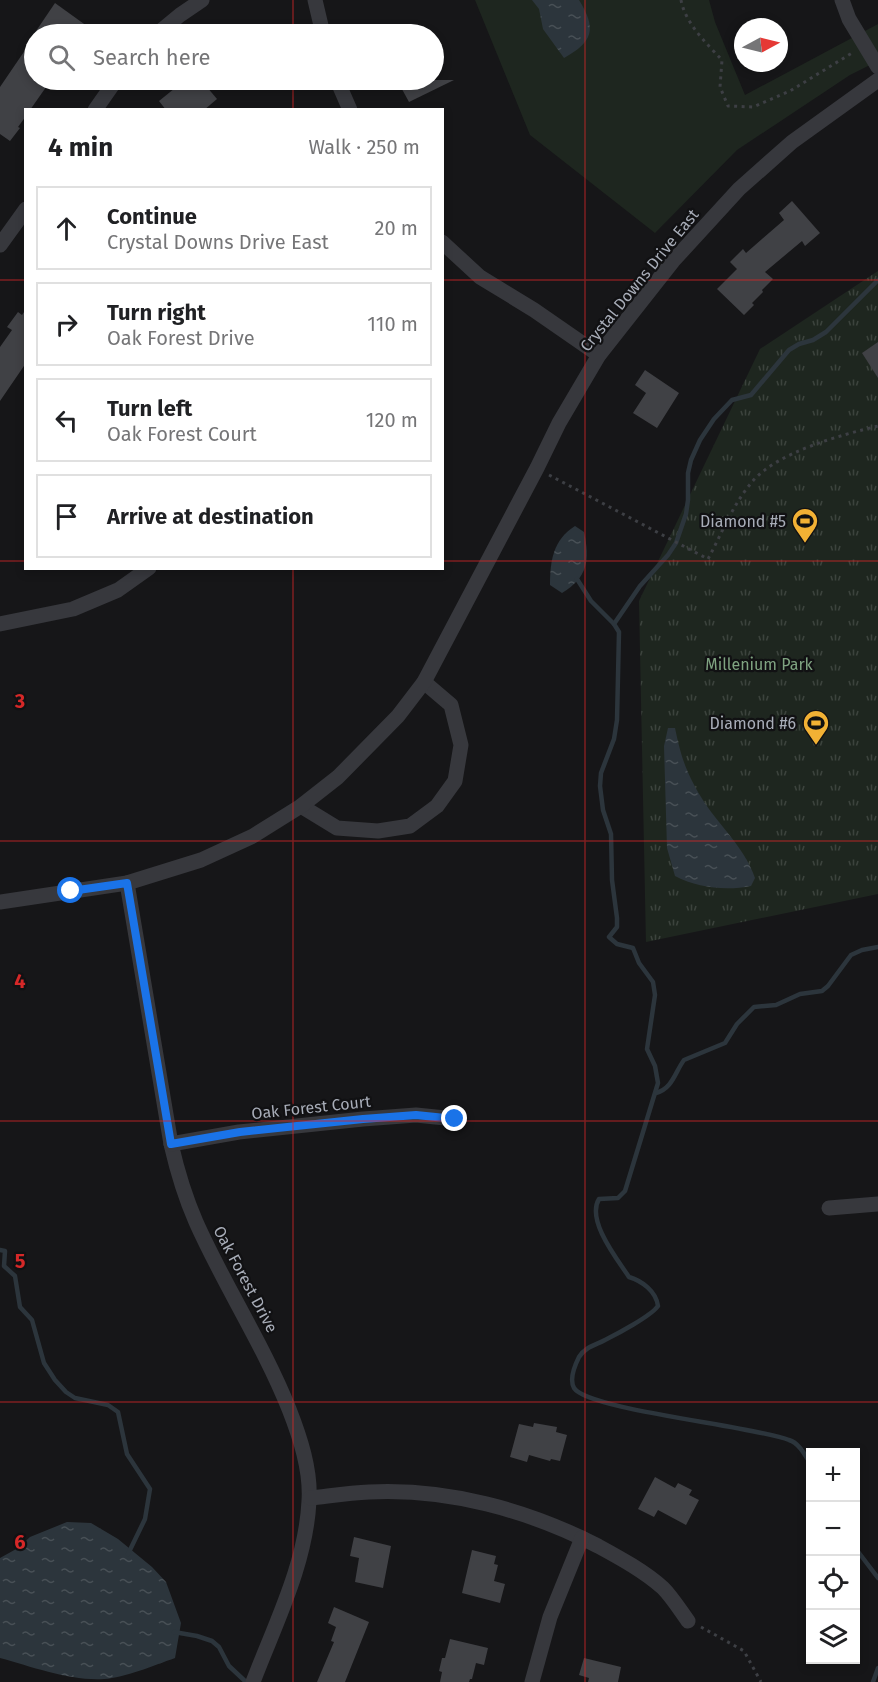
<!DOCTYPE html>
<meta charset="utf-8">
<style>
body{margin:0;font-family:"Fira Sans",sans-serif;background:#f6f6f6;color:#202124}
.controls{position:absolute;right:18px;bottom:18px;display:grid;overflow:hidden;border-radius:0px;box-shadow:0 3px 9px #0003}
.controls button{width:54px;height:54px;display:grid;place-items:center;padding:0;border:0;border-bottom:2px solid #e0e0e0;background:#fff;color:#202124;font:30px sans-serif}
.compass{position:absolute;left:734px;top:18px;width:54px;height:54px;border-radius:50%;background:#fff;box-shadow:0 3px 9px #0003;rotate:83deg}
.stop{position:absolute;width:18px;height:18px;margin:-14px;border:4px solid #1a73e8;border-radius:50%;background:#fff}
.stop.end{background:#1a73e8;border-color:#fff;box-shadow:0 2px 6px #0008}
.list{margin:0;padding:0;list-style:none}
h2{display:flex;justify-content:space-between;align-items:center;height:78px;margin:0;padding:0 24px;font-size:26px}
h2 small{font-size:20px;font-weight:400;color:#757577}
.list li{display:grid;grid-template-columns:39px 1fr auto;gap:18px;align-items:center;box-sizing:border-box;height:84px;margin:0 12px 12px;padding:0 12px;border:2px solid #e0e0e0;border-radius:0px}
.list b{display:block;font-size:22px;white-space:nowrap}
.list p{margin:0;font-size:20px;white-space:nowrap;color:#757577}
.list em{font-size:20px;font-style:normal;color:#757577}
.icon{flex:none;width:33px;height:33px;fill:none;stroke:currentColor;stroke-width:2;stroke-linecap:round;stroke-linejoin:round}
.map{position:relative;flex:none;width:878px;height:1682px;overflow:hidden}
.search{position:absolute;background:#fff;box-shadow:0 3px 9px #0003;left:24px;top:24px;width:420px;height:66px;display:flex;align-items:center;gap:15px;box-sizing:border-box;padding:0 21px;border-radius:33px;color:#757577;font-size:22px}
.panel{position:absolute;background:#fff;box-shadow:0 3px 9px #0003;left:24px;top:108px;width:420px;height:462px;border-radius:0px}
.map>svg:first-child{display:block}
</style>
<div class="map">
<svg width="878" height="1682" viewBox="0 0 878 1682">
<defs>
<pattern id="park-tufts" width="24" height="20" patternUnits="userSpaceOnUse" patternTransform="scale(1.5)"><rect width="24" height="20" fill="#1e261f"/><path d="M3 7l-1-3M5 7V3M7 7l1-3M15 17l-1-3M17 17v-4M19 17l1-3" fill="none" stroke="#3c433d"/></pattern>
<pattern id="water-ripples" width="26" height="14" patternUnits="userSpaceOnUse" patternTransform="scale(1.5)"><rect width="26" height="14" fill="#2c353c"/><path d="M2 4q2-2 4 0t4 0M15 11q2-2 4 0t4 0" fill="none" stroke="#485056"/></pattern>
</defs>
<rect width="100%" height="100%" fill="#161618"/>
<!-- green -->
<path fill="#1e261f" d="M475 0H709L715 22 745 95 878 24V61L850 75 737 150 655 233 530 135Z"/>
<!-- park -->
<path fill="url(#park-tufts)" d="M878 271V894L646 942 639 601 760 349Z"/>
<!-- water -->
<g fill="url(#water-ripples)">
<path d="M532 0H579C597 29 593 42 564 58L543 29 539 9Z"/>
<path d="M575 526 584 532C590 560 588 577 562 593L550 585C550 561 553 540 575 526Z"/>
<path d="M668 728H675C681 757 686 772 701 797 718 825 744 846 755 878L751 886C726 891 698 888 675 876L667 848 664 746Z"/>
<path d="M67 1522 91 1523 118 1539 152 1567 166 1582 181 1623 175 1658C155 1665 124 1678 104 1679 70 1681 33 1667 0 1658V1558L18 1548 30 1537Z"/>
</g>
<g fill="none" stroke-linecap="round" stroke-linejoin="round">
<!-- stream -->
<g stroke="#2c353c" stroke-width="4.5">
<path d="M577 579 591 601 614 624 619 632 617 720 614 739 601 773 600 786 603 810 611 834 612 880 617 918V927L609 937 617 944 633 948 639 963 653 982 655 995 647 1049 655 1066 658 1083 625 1191 618 1198 599 1199C586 1220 617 1259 629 1277 642 1281 656 1291 658 1306 651 1316 617 1334 605 1340 596 1345 585 1347 579 1357 575 1365 569 1379 574 1388 588 1410 754 1426 789 1440 799 1443 805 1455 810 1463"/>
<path d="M614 624 640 586 668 555 676 543 686 514 688 500V473L691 460 700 440 714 419 732 400 751 395 789 350 799 344 813 340 826 332 878 280"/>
<path d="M656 1093C673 1088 675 1072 684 1060L725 1043 737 1024 754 1007 776 1005 800 994 822 991 828 986 851 955 862 950 878 947"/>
<path d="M0 1250 5 1251 4 1266 15 1276 20 1307 32 1320 44 1363 55 1380 66 1392 75 1398 108 1405 118 1412 127 1454 150 1489 145 1519 128 1554"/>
<path d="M856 1549 878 1578"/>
<path d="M174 1632 197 1636 212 1641 219 1647 229 1666 246 1682"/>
<path d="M873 1682 878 1668"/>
</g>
</g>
<!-- building -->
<g fill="#404145">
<path d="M55 3 98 34H34Z"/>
<path d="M34 37V80H51L30 110H26V116L18 127 20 128 10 141 0 134V87Z"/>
<path d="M185 80H201L217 99 204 110H166L159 101Z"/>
<path d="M397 80H454L409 102Z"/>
<path d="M792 201 820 233 805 246 802 241 765 272 773 279 762 290 763 292 752 303 754 305 744 315 717 289 737 269 730 262 743 249 746 253 784 220 779 213Z"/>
<path d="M26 309V363L0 401V347L12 330 7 327 18 312 22 315Z"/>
<path d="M878 342V378L862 353Z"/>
<path d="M645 370 679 393 657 428 633 413 646 393 635 385Z"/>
<path d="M534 1423 557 1427 556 1432 567 1435 560 1461 551 1459 550 1461 529 1455 527 1462 510 1457 519 1424 533 1427Z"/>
<path d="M655 1477 675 1488 678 1483 692 1490 689 1495 699 1500 686 1525 658 1510 654 1517 638 1509Z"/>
<path d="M354 1537 391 1546 383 1588 355 1582 359 1558 350 1556Z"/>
<path d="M472 1550 496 1556 494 1564 498 1565 494 1581 505 1584 500 1603 462 1593Z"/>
<path d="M334 1607 369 1622 345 1682H317L334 1642 331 1641 336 1627 328 1623Z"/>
<path d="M450 1639 488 1648 484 1665 476 1663 472 1679H470L469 1682H440L442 1672 439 1671 442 1658H445Z"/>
<path d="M584 1658 621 1667 618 1682H588L589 1678 579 1675Z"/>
</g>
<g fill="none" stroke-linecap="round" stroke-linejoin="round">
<!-- path -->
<g stroke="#3d3f44" stroke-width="3" stroke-dasharray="3 4.5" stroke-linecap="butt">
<path d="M681 0C685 23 707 44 722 60L720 87 728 106 753 107 790 91 852 53"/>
<path d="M549 475 708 559C722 533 733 504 752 482 777 452 841 435 878 426"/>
<path d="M701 1627 744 1651 761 1682"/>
</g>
<!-- street -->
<g stroke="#37383d" stroke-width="15">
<path d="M315 0 323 34"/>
<path d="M842 0 849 19 878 67"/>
<path d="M157 34 180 15 202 0"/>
<path d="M337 80 350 110"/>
<path d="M95 110 116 80"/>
<path d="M442 242 480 277 534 310 599 355"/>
<path d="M0 245 26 209"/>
<path d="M0 624 73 609 118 590 149 568"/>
<path d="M301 806 337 828 378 831 410 826 437 806 455 781 461 745 451 705 424 682"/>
<path d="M127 883 171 1144C177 1170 185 1197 196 1222 224 1285 263 1344 289 1409 300 1437 311 1470 309 1501 306 1564 275 1624 253 1682"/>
<path d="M0 902 127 883 201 860 253 836 301 806 338 777 398 716 424 682 537 468 559 423 599 355 673 261 739 189 792 142 878 80"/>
<path d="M171 1144 239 1132 363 1119 416 1115 455 1119"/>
<path d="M829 1208 878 1204"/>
<path d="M310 1498C329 1496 349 1493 369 1492 448 1488 528 1510 598 1546 620 1558 644 1571 663 1588 672 1597 680 1610 688 1621"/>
<path d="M532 1682 550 1617 582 1538"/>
</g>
</g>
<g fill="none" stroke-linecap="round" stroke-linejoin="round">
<!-- route -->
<path stroke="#1a73e8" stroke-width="8" d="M71 891 127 883 171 1144 240 1132 363 1119 416 1115 455 1119"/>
</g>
<!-- grid -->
<path fill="none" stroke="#d62828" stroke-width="1.5" stroke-opacity="0.55" d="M293 0V34M585 0V1682M293 80V110M0 280H26M442 280H878M0 561H26M442 561H878M293 568V1682M0 841H878M0 1121H878M0 1402H878"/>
<!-- icons -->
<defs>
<g id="stadium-pin" transform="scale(1.35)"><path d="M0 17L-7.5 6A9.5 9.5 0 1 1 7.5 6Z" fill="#f2b134" stroke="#111113"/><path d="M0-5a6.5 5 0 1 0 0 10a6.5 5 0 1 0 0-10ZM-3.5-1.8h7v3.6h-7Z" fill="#111"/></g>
</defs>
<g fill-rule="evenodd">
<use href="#stadium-pin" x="805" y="521"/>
<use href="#stadium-pin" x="816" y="723"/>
</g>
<g text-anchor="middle" stroke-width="4.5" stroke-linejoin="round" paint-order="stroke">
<!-- street labels -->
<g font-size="16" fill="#a8adb8" stroke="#111113">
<text transform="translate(639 280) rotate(-51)" y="6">Crystal Downs Drive East</text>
<text transform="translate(311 1107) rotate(-6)" y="6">Oak Forest Court</text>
<text transform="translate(246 1279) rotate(62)" y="6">Oak Forest Drive</text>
</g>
<!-- poi labels -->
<g font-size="16" fill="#a8adb8" stroke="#111113" text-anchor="end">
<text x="786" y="527">Diamond #5</text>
<text x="796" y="729">Diamond #6</text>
</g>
<!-- park labels -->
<g font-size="16" fill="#7fa381" stroke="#111113">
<text x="759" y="670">Millenium Park</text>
</g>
</g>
<g font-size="20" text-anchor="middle" font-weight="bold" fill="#d62828" stroke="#111113" stroke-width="4.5" stroke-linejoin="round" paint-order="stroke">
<text x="20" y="708">3</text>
<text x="20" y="988">4</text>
<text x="20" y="1268">5</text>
<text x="20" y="1549">6</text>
</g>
</svg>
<div class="controls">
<button>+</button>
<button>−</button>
<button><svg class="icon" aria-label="locate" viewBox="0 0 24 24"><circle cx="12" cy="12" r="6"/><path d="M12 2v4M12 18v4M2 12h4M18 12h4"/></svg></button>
<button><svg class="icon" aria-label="layers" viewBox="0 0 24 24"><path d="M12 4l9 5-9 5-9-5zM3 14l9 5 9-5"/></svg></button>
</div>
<svg class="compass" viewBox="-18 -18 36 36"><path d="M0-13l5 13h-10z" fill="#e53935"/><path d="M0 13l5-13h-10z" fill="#757577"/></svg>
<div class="stop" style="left:71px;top:891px"></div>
<div class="stop end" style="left:455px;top:1119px"></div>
<div class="search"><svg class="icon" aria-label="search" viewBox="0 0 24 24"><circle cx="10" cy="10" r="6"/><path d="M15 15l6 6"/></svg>Search here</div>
<section class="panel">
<h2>4 min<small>Walk · 250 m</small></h2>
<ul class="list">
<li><svg class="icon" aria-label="ahead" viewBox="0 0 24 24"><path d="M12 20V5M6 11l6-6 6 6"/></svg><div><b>Continue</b><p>Crystal Downs Drive East</p></div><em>20 m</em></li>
<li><svg class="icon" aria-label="right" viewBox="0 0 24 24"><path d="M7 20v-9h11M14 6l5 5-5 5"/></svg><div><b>Turn right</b><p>Oak Forest Drive</p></div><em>110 m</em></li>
<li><svg class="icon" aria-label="left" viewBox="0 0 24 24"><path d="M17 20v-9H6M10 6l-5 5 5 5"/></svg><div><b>Turn left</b><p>Oak Forest Court</p></div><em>120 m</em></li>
<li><svg class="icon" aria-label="arrive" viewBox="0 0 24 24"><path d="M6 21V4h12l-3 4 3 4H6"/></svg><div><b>Arrive at destination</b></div></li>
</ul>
</section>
</div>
